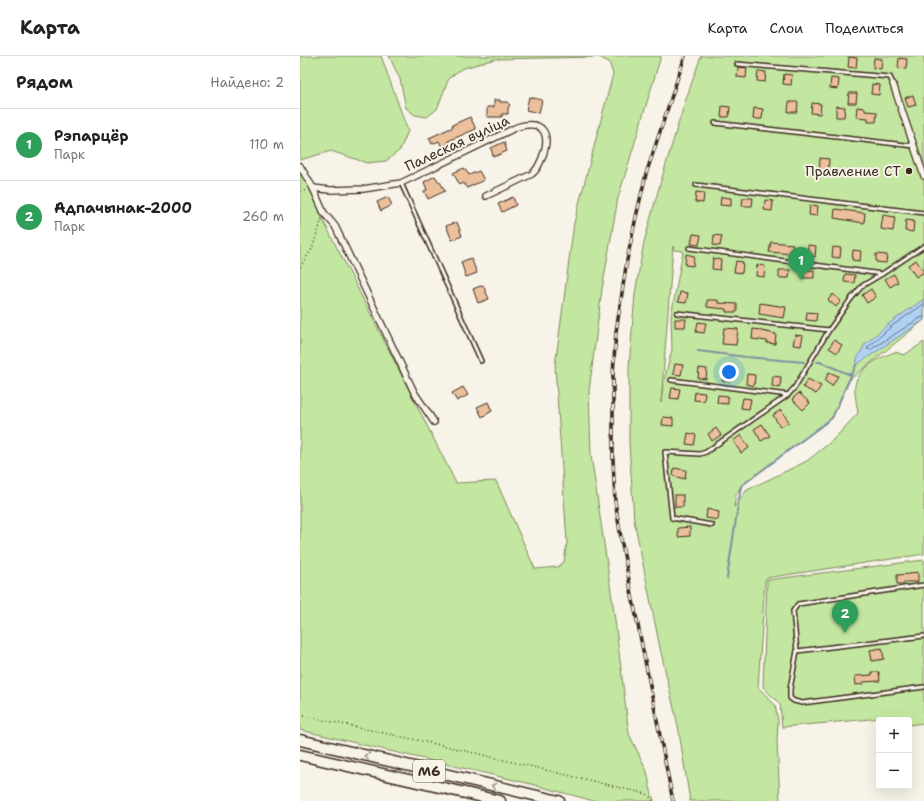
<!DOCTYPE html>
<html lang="ru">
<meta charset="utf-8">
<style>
body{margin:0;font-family:"Shantell Sans",sans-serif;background:#f2f2f2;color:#222}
.controls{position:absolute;right:12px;bottom:12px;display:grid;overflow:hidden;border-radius:4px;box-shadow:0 4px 16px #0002}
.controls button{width:36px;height:36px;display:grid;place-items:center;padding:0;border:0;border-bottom:1px solid #e0e0e0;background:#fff;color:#222;font:20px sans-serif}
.you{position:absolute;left:429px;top:316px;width:14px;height:14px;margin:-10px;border:3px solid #fff;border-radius:50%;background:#1a73e8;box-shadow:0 0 0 6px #1a73e833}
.badge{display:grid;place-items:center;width:26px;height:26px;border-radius:50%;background:#0f766e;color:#fff;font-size:13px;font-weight:700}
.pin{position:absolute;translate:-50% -33px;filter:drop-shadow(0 1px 2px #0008)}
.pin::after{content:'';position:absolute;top:21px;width:14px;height:12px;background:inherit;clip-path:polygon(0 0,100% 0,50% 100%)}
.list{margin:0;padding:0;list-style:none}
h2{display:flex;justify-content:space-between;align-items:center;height:52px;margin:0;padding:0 16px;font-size:17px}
h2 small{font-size:13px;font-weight:400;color:#767676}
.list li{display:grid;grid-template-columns:26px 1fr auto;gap:12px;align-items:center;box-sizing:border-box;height:72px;padding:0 16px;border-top:1px solid #e0e0e0}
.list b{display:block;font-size:15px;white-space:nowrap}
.list p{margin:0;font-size:13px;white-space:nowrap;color:#767676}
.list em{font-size:13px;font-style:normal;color:#767676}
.map{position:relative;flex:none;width:624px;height:745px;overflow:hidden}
header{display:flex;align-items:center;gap:24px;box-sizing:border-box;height:56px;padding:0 20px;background:#fff;border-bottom:1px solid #e0e0e0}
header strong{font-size:19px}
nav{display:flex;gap:22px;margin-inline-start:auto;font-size:14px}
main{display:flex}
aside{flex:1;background:#fff}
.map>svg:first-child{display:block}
</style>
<header>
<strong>Карта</strong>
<nav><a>Карта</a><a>Слои</a><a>Поделиться</a></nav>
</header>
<main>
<aside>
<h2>Рядом<small>Найдено: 2</small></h2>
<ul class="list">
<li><span class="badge" style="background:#2e9e5b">1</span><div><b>Рэпарцёр</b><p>Парк</p></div><em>110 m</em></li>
<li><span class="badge" style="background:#2e9e5b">2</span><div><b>Адпачынак-2000</b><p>Парк</p></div><em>260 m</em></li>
</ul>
</aside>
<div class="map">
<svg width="624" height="745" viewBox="0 0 624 745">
<rect width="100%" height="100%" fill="#f7f3e8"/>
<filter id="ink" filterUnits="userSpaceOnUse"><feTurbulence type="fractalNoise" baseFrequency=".025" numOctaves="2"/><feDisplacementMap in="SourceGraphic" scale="8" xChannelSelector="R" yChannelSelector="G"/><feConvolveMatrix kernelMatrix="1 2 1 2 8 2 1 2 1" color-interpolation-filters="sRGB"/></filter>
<g filter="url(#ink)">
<!-- green -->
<g fill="#c3e7a0" stroke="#7f885f" fill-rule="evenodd">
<path d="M0 0H81L108 75 100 94 86 105 67 107 31 95 0 104Z"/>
<path d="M89 0H361L318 142 302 233 289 335 291 399 314 556 329 678 347 715 350 731 354 745H294L227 727 0 674V108L13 132 21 160 156 427 196 425 235 513 258 511 264 506 267 486 255 310 274 167 313 18 309 6 299 1 195 3 161 13 149 22 137 53 127 61 115 59 106 52 100 23Z"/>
<path d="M401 0H624V264L548 325 532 362 441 430 436 439 434 451 447 434 507 405 532 385 558 357C557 350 554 335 555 329 559 312 580 301 595 296L604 299 624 286V498L466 522 465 525 458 631 475 649 478 665 477 686 480 745H390L378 670 360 592 334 464 329 387V311L335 238 344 186 360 128 384 49ZM373 190 374 194 383 195 371 260 372 294 363 328 361 347Z"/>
<path d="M624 504V667L609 669V664H583L582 662 482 671 480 648 463 631 467 524Z"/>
</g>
<!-- water -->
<path fill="#aed2f6" stroke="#808fa0" d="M624 243V264L556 309 557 303 565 288 591 266Z"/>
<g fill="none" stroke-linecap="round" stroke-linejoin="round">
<!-- shore -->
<path stroke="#696d74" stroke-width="1" d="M624 248 593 269 568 291 567 293 570 294 620 262 624 261"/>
<!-- stream -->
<g stroke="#808fa0" stroke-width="2">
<path d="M398 295 446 301 504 306"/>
<path d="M517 306H520L551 319"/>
<path d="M427 522 441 430 532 362 556 309"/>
</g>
</g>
<!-- building -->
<g fill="#ecc09c" stroke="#3b2a1e">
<path d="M549 1 557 2 556 12 548 11Z"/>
<path d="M574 2 582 3 581 13 573 12Z"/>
<path d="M599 2 607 3 606 13 598 12Z"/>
<path d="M438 11 447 12 446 22 437 21Z"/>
<path d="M458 15 466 16 465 26 457 25Z"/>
<path d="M484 18 492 19 491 29 483 28Z"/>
<path d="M531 22 539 23 538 33 530 32Z"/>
<path d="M572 28 580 29 579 39 571 38Z"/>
<path d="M549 37H557L556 47H548Z"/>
<path d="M613 39 616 49 608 51 605 42Z"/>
<path d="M229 41 242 44 239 57 226 54Z"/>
<path d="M194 44H200V46H207L210 49 208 52V58H202V61H187V51H194Z"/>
<path d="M489 46H498L497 56H488Z"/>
<path d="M512 47 521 48 520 58 511 57Z"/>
<path d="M422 50 430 51 429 61H421Z"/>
<path d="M536 50 545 51 544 61H536Z"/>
<path d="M557 51 565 52V55L577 56 576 66H568V62L556 61Z"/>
<path d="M454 52 463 53 462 63H453Z"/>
<path d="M170 61 176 73 148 85 149 87 142 91 139 85 132 88 129 82 153 71 152 69Z"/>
<path d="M204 86 207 95 196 100H193L191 92Z"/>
<path d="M520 102 529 103 528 121 519 120Z"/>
<path d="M164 112 169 119 179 115 184 124 167 132 164 127 160 129 153 117Z"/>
<path d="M135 120 139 126H140L145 135 128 143 124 135 127 134 124 126Z"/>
<path d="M396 136 404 137 403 147 395 146Z"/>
<path d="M88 141 92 149 81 155 77 146Z"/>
<path d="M213 141 216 149 202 156 198 148Z"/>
<path d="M421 141 431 142V150L420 149Z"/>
<path d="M443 142H453L452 150H442Z"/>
<path d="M465 144 473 145 472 155 464 154Z"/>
<path d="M510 149 518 150 517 160 509 159Z"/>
<path d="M535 153 565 157 564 167 534 162Z"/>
<path d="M583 159 595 161 593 175 581 173Z"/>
<path d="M606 164 614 165 613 176 605 175Z"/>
<path d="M157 166 162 180 152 184 146 170Z"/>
<path d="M393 178 401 179 399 189 391 188Z"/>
<path d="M414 179 422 180 420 190 413 189Z"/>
<path d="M471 186 493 188 492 198 469 196Z"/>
<path d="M508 189 516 190 515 201 507 200Z"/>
<path d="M533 191 541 192 540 202 532 201Z"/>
<path d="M553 194 561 195 560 205 552 204Z"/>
<path d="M386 198 394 200 393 210 385 209Z"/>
<path d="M576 198 587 199 586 207 576 206Z"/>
<path d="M171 202 177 217 166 221 161 206Z"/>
<path d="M413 202 421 204 420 214 412 213Z"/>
<path d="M616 204 624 216 616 221 608 209Z"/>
<path d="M436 205 443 206 442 217 434 216Z"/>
<path d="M457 209 465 210 464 221 456 220Z"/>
<path d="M479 214H490L489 222H479Z"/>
<path d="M504 214H514V222H503Z"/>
<path d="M545 218 555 219 554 227 544 226Z"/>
<path d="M594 218 598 226 590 231 585 223Z"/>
<path d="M183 229 189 243 178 247 173 233Z"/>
<path d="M571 233 576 241 567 247 562 239Z"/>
<path d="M380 236 388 237 386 247 378 246Z"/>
<path d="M533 238 541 245 536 251 528 244Z"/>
<path d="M407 244H418V247L437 248V256H426V253L407 251Z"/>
<path d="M460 247 486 251 484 262 459 258Z"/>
<path d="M507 256 517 257 516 265 506 264Z"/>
<path d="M375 263H386L385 271H375Z"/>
<path d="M398 266 406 267 404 277 396 276Z"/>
<path d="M424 272 438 273 436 289 422 288Z"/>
<path d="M453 273 461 274V275L476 278 475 288 467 287V285L452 283Z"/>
<path d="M495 279 503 280 501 290 493 289Z"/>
<path d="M534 284 542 289 537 297 529 292Z"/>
<path d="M375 308 383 309 381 319 373 318Z"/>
<path d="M399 312 407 313 406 323 398 322Z"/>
<path d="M424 315 432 316 430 326 422 325Z"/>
<path d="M529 316 538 320 532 330 525 325Z"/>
<path d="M447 318 455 319 454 330 446 328Z"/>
<path d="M473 320 481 321 480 332 472 330Z"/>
<path d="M508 323 521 330 516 338 503 331Z"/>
<path d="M163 331 168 339 157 345 152 337Z"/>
<path d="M372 332 380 333 378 343 370 342Z"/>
<path d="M395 336 405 337 404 345 394 344Z"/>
<path d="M499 337 510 347 503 354 492 343Z"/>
<path d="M418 339 428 340V348L417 347Z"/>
<path d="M443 342 451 343 449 353 441 352Z"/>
<path d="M188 346 192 355 182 361 177 351Z"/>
<path d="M481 354 489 366 480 371 473 359Z"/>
<path d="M363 361 373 362V370L362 369Z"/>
<path d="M462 368 470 380 461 385 454 373Z"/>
<path d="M416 372 421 379 412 385 408 378Z"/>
<path d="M388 377 396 379 394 389 386 388Z"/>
<path d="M441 379 449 392 441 397 433 385Z"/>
<path d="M374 412 386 414 385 423 373 420Z"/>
<rect x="375" y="439" width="8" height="12"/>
<path d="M407 453 419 456 418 464 406 462Z"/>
<path d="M390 471V480L378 481V472Z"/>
<path d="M618 516V526H604V528H597V519L611 518V517Z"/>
<path d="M582 592 584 603 572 605 570 594Z"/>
<path d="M572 616H579L580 625 563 626V628L556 629 555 620 572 619Z"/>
</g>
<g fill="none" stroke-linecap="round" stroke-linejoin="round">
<!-- lane casing -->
<g stroke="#3b2a1e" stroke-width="6">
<g id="lane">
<path d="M437 8 590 21 593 28"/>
<path d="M415 67 614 90"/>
<path d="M101 127 181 305"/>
<path d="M396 129 624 157"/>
<path d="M389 192 582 218 624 190"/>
<path d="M377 257 529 274 551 243 562 230 582 218"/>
<path d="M371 324 488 339 495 331 529 274"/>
<path d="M412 469 372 462 365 396 400 398 406 396 488 339"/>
<path d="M624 529 498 548 493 555 497 595 490 633V642L494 645 502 647 624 631"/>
<path d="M497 595 624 580"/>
</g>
</g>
<!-- street casing -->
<g stroke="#3b2a1e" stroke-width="8">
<g id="street">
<path d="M593 28 624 120"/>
<path d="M0 110 13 132 24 157 35 170 114 336 134 366"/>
<path d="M13 132 30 134 63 133 101 127 217 71C245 63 251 79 242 102 239 109 238 113 232 118L186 140"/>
</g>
</g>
<!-- highway casing -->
<g stroke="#3b2a1e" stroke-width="13">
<g id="highway">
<path d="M0 684 259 745"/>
<path d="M0 699 200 745"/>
</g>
</g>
<!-- path -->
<g stroke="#3b2a1e" stroke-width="1.5" stroke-dasharray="1 3" stroke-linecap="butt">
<path d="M0 136 7 134"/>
<path d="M0 211 12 193 22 163"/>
<path d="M0 659 145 690 347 738 354 745"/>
</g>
<!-- lane -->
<use href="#lane" stroke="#f7f3e8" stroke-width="3"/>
<!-- street -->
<use href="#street" stroke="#f7f3e8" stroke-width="5.5"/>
<!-- highway -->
<use href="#highway" stroke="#f7f3e8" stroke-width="10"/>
<!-- rail casing -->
<g stroke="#3b2a1e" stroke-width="3.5">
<path id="rail" d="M373 745 323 494 315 445 313 404V318L316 276 327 204 336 161 346 118 385 0"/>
</g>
<!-- rail -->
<use href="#rail" stroke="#f7f3e8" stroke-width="2" stroke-dasharray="6" stroke-linecap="butt"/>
</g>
<!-- one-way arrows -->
<defs><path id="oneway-chevron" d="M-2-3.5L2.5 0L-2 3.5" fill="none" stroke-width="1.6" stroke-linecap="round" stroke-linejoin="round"/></defs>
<g stroke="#998e83">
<use href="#oneway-chevron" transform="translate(67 700) rotate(-166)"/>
<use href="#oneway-chevron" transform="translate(194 730) rotate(-167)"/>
</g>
</g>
<!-- markers -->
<circle fill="#3b2a1e" stroke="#f7f3e8" stroke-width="1.5" cx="609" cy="115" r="4"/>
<g text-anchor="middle" stroke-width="4" stroke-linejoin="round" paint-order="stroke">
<!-- shield labels -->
<rect fill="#f7f3e8" stroke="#73665b" stroke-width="1" x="113" y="704" width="32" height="22" rx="3"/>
<g font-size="13" font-weight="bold" fill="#3b2a1e">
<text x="129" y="720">М6</text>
</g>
<!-- street labels -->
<g font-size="14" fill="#3b2a1e" stroke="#f7f3e8">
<text transform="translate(157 87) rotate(-25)" y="5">Палеская вуліца</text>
</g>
<!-- poi labels -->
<g font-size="14" fill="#3b2a1e" stroke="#f7f3e8" text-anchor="end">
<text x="601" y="120">Правление СТ</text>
</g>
</g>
</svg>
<div class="controls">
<button>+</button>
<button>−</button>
</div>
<div class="you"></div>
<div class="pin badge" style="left:501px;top:224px;background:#2e9e5b">1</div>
<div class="pin badge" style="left:545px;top:577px;background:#2e9e5b">2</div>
</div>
</main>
